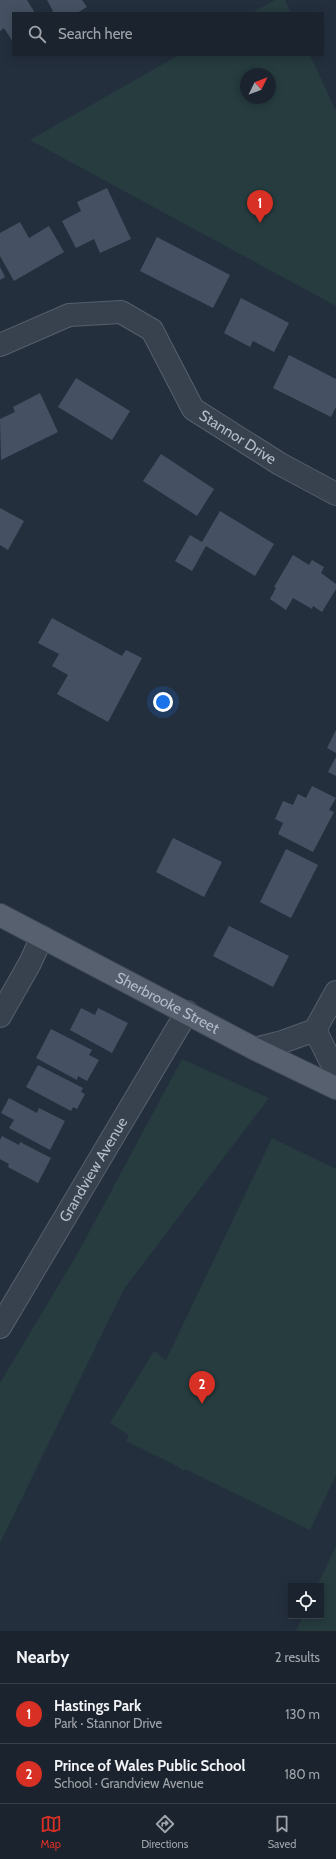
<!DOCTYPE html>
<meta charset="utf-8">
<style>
body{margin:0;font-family:Cabin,sans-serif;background:#282f3a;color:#f1f3f6}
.controls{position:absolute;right:12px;bottom:12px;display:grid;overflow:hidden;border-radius:0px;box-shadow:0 2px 10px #0003}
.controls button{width:36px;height:36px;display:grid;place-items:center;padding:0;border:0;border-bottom:1px solid #39404a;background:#1b232e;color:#f1f3f6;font:20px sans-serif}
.compass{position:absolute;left:240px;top:68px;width:36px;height:36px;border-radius:50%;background:#1b232e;box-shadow:0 2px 10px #0003;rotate:47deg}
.you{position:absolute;left:163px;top:702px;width:14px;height:14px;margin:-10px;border:3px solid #fff;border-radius:50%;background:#1a73e8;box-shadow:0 0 0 6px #1a73e833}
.badge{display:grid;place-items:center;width:26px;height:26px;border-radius:50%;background:#d93025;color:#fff;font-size:13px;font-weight:700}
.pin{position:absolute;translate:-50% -33px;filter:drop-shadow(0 1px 2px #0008)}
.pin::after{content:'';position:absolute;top:21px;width:14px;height:12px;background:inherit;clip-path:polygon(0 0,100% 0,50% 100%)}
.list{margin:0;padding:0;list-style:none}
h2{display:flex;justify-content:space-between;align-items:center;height:52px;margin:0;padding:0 16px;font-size:17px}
h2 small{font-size:13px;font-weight:400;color:#a0a4aa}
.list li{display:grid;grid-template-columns:26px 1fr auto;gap:12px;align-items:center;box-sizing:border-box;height:60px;padding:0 16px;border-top:1px solid #39404a}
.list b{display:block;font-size:15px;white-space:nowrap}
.list p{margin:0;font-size:13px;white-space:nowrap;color:#a0a4aa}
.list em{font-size:13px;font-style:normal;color:#a0a4aa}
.icon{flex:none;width:22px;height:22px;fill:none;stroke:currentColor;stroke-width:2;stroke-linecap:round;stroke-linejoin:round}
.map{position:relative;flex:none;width:336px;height:1631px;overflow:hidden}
.search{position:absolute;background:#1b232e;box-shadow:0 2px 10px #0003;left:12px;right:12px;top:12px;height:44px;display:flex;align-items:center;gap:10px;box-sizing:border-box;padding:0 14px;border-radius:0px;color:#a0a4aa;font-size:15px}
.sheet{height:172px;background:#1b232e}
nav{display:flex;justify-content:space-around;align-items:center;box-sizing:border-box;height:56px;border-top:1px solid #39404a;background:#1b232e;font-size:11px;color:#a0a4aa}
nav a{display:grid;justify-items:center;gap:2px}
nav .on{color:#d93025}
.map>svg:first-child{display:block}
</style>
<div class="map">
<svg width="336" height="1631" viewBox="0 0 336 1631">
<rect width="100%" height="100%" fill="#242f3e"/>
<!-- green -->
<g fill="#263c3f" fill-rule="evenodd">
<path d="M275 0H285L291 13H252Z"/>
<path d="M179 55H310L336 111V306L30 140ZM246 74H270V98H246Z"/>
<path d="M182 1059 269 1098 124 1289 0 1543V1383L79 1251Z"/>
<path d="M272 1138 336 1169V1475L310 1530 185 1469 184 1471 171 1463 126 1441 129 1435 110 1423 154 1351 166 1360Z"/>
<path d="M336 1546V1631H296L303 1616H321V1586H317Z"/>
</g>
<!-- building -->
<g fill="#455162">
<path d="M0 0H27L35 13H13V42L4 28 0 31Z"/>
<path d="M47 0H82L87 7 77 13H50L53 11Z"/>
<path d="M107 188 131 239 100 253 94 239 76 248 62 221 81 211 77 202Z"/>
<path d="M20 222 29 238 49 226 64 252 14 281 0 256V233Z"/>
<path d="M157 237 230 275 213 308 140 271Z"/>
<path d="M0 267 5 277 0 280Z"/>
<path d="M241 298 289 323 274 352 253 341 250 347 224 333Z"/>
<path d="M289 355 336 379V407L331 417 273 388Z"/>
<path d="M76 378 130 411 112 440 58 407Z"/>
<path d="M40 393 58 432 1 460 0 419 15 412 13 407Z"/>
<path d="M161 454 214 489 197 516 143 481Z"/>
<path d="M0 508 24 521 8 550 0 545Z"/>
<path d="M220 511 274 544 255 576 206 546 192 571 175 561 190 535 202 542Z"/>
<path d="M293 555 309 565 312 560 324 567 321 573 336 584V589L322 612 313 606 312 609 293 598 286 610 270 599 276 588 274 587Z"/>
<path d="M52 618 122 656 126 650 142 658 108 722 57 694 68 675 52 666 59 654 38 643Z"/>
<path d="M336 730V753L327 748Z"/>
<path d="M336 757V776L328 772Z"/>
<path d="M312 786 336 798 329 810 334 812 313 852 278 834 283 823 275 819 283 801 293 805 298 794 306 798Z"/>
<path d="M173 838 222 862 204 897 156 872Z"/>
<path d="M286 849 318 865 291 918 260 902Z"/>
<path d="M229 926 289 956 273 987 213 956Z"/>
<path d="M81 1008 95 1015 98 1008 128 1023 112 1053 70 1030Z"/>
<path d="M51 1029 92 1050 89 1055 99 1060 87 1081 78 1076 77 1080 36 1058Z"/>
<path d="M38 1065 83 1088 81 1092 85 1094 77 1109 73 1107 71 1111 26 1087Z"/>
<path d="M9 1098 37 1113 39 1108 65 1121 50 1150 9 1128 14 1120 1 1113Z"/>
<path d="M2 1136 19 1145 20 1142 51 1158 38 1183 8 1167 9 1164 0 1159V1140Z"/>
</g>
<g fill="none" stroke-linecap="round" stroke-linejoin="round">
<!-- minor casing -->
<g stroke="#565f6c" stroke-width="24">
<g id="minor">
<path id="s1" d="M0 345 69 315 121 312 152 330 193 409 280 464 336 494"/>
<path d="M0 1016 30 963 42 937"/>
<path d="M315 1030 336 1072"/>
<path d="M255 1049 282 1042 315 1030 336 992"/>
<path id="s2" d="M0 1327 187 1012"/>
</g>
</g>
<!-- major casing -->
<g stroke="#414a57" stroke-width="24">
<g id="major">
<path id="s3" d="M0 915 255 1049 336 1088"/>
</g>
</g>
<!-- minor -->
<use href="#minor" stroke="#38414e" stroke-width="22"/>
<!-- major -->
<use href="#major" stroke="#56606e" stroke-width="22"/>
</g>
<g text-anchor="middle" stroke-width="4" stroke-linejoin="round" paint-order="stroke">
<!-- street labels -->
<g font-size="15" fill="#b4bcc9" stroke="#1d2633">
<text dy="5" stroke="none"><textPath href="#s1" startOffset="305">Stannor Drive</textPath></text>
<text dy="5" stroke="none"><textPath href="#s3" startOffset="189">Sherbrooke Street</textPath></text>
<text dy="5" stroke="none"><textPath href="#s2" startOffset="183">Grandview Avenue</textPath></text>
</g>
</g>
</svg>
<div class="controls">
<button><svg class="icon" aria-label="locate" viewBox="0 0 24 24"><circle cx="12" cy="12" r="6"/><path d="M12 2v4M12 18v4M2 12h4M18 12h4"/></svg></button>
</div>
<svg class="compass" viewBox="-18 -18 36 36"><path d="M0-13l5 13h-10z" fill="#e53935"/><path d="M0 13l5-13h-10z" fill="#a0a4aa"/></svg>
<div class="you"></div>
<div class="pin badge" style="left:260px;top:223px">1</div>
<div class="pin badge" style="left:202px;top:1404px">2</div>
<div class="search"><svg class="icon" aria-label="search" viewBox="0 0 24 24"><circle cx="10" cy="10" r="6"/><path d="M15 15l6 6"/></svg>Search here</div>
</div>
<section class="sheet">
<h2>Nearby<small>2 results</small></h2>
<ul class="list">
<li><span class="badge">1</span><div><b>Hastings Park</b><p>Park · Stannor Drive</p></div><em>130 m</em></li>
<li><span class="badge">2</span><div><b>Prince of Wales Public School</b><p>School · Grandview Avenue</p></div><em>180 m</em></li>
</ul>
</section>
<nav>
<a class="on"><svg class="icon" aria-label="map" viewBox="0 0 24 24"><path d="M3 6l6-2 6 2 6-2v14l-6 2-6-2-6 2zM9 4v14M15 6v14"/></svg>Map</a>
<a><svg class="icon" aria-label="directions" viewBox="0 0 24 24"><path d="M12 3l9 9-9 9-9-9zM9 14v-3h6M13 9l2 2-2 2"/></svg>Directions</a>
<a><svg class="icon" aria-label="saved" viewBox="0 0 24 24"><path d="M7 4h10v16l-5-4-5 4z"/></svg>Saved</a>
</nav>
